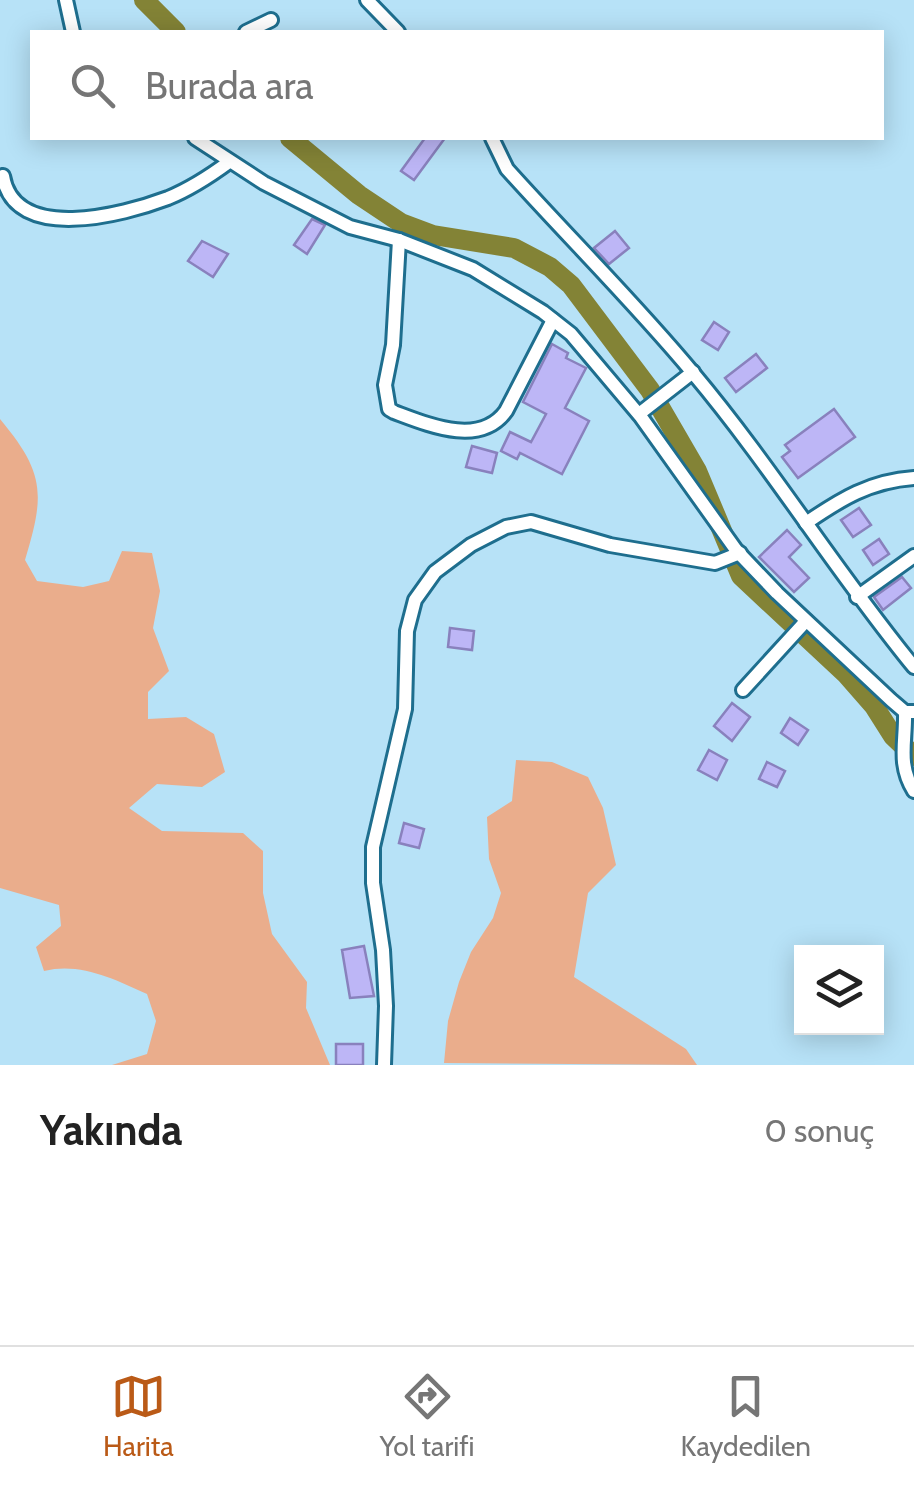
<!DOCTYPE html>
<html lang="tr">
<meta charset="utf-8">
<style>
body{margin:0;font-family:Cabin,sans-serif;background:#f6f6f6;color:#222}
.controls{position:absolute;right:30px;bottom:30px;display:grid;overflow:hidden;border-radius:0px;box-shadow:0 5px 25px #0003}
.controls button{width:90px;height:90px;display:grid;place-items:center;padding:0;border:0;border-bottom:2px solid #e0e0e0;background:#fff;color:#222;font:50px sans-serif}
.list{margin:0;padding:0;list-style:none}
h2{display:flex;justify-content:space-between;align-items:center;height:130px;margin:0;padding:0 40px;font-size:42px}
h2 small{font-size:32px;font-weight:400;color:#767676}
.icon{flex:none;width:55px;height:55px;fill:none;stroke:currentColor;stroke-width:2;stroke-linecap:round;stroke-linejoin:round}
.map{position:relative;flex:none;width:914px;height:1065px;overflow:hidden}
.search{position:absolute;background:#fff;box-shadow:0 5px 25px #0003;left:30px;right:30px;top:30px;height:110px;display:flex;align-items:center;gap:25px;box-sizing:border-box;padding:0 35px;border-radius:0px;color:#767676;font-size:38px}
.sheet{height:280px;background:#fff}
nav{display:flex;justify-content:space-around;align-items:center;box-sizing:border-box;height:140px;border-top:2px solid #e0e0e0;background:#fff;font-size:28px;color:#767676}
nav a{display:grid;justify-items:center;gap:5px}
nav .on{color:#ba5a17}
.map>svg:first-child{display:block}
</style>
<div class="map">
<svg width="914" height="1065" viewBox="0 0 914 1065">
<rect width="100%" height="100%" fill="#b7e2f7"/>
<!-- green -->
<g fill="#eaad8c">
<path d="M0 419C45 473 45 494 25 560L37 581 83 587 109 581 122 551 152 553 160 591 153 628 169 671 148 692V719L186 717 214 734 225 772 202 787 157 784 129 808 162 831 243 833 263 851V893L272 934 307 982 306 1008 330 1065H112L147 1054 156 1021 147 994C114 979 80 962 44 971L36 947 61 926 59 905 0 888Z"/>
<path d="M516 760 552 762 588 777 603 808 616 865 588 893 574 977 686 1049 697 1065 444 1063 448 1021 459 982 471 952 493 918 501 893 489 859 487 817 512 801Z"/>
</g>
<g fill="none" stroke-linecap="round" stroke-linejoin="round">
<!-- river -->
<g stroke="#838336" stroke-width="20">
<path d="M144 0 176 32"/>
<path d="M290 138 359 195 401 223 433 235 514 248 550 267 571 285 650 390 697 471 741 576 846 674 874 706 893 736 914 756"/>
</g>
</g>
<!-- building -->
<g fill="#bdb6f6" stroke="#8981bd" stroke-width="2.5">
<path d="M425 138H445L414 180 401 171Z"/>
<path d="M312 219 325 225 307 254 294 245Z"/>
<path d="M615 231 629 248 609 264 594 248Z"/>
<path d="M202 241 228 254 213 277 188 261Z"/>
<path d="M714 322 729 332 718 350 702 340Z"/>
<path d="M552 344 568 353 566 358 586 368 565 408 589 421 562 474 520 453 517 459 501 451 510 432 531 442 546 414 523 402Z"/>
<path d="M756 354 767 368 736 392 725 378Z"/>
<path d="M834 409 855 437 798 478 782 457 790 451 785 445Z"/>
<path d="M472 446 497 453 492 473 466 467Z"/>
<path d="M859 508 871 525 853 537 841 520Z"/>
<path d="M787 530 801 545 789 557 809 578 794 592 759 557Z"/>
<path d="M879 539 889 554 873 565 863 550Z"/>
<path d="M902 577 911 588 883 610 874 597Z"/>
<path d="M450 628 474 631 472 650 448 647Z"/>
<path d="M732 703 750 717 732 741 714 726Z"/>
<path d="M790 718 808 730 798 745 781 733Z"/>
<path d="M709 750 727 760 717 780 698 770Z"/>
<path d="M767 762 785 771 777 787 759 779Z"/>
<path d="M404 823 424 829 419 848 399 843Z"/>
<path d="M364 946 374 996 350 998 342 950Z"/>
<rect x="336" y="1044" width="27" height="21"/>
</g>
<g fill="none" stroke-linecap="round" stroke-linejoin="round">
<!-- minor casing -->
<g stroke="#1e6e8e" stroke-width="18">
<g id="minor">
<path d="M66 0 73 32"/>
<path d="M367 0 398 32"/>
<path d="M246 32 271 20"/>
<path d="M195 138 264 183 350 227 399 240 473 269 543 312 571 334 641 417 736 550 777 593 891 700 905 712H914"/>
<path d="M492 138 507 169C568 237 634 302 693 373 772 467 836 572 914 667"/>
<path d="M3 176C14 244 123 215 168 198 190 189 210 176 229 162"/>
<path d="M399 240 393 345 385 385 389 409 394 412C429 425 480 447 506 411L553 320"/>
<path d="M639 414 693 372"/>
<path d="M806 523C841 499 870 481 914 478"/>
<path d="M857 597 914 556"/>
<path d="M743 690 806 621"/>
<path d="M905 712C906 741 897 764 914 791"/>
<path d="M384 1065 386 1006 383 950 373 883V847L405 709 407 631 415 600 435 572 471 545 506 527 531 522 610 545 715 563 740 553"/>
</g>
</g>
<!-- minor -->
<use href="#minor" stroke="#fff" stroke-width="12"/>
</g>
</svg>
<div class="controls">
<button><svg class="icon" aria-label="layers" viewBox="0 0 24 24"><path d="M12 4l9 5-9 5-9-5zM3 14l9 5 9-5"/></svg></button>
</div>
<div class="search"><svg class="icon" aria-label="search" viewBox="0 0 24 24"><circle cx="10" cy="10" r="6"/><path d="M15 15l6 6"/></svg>Burada ara</div>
</div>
<section class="sheet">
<h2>Yakında<small>0 sonuç</small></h2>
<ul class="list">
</ul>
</section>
<nav>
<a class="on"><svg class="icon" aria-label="map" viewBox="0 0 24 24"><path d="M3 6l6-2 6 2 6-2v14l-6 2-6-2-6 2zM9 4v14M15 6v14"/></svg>Harita</a>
<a><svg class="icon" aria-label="directions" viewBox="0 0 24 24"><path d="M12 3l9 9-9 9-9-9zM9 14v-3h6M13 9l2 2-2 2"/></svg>Yol tarifi</a>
<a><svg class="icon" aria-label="saved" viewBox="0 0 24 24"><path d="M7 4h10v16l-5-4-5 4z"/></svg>Kaydedilen</a>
</nav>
